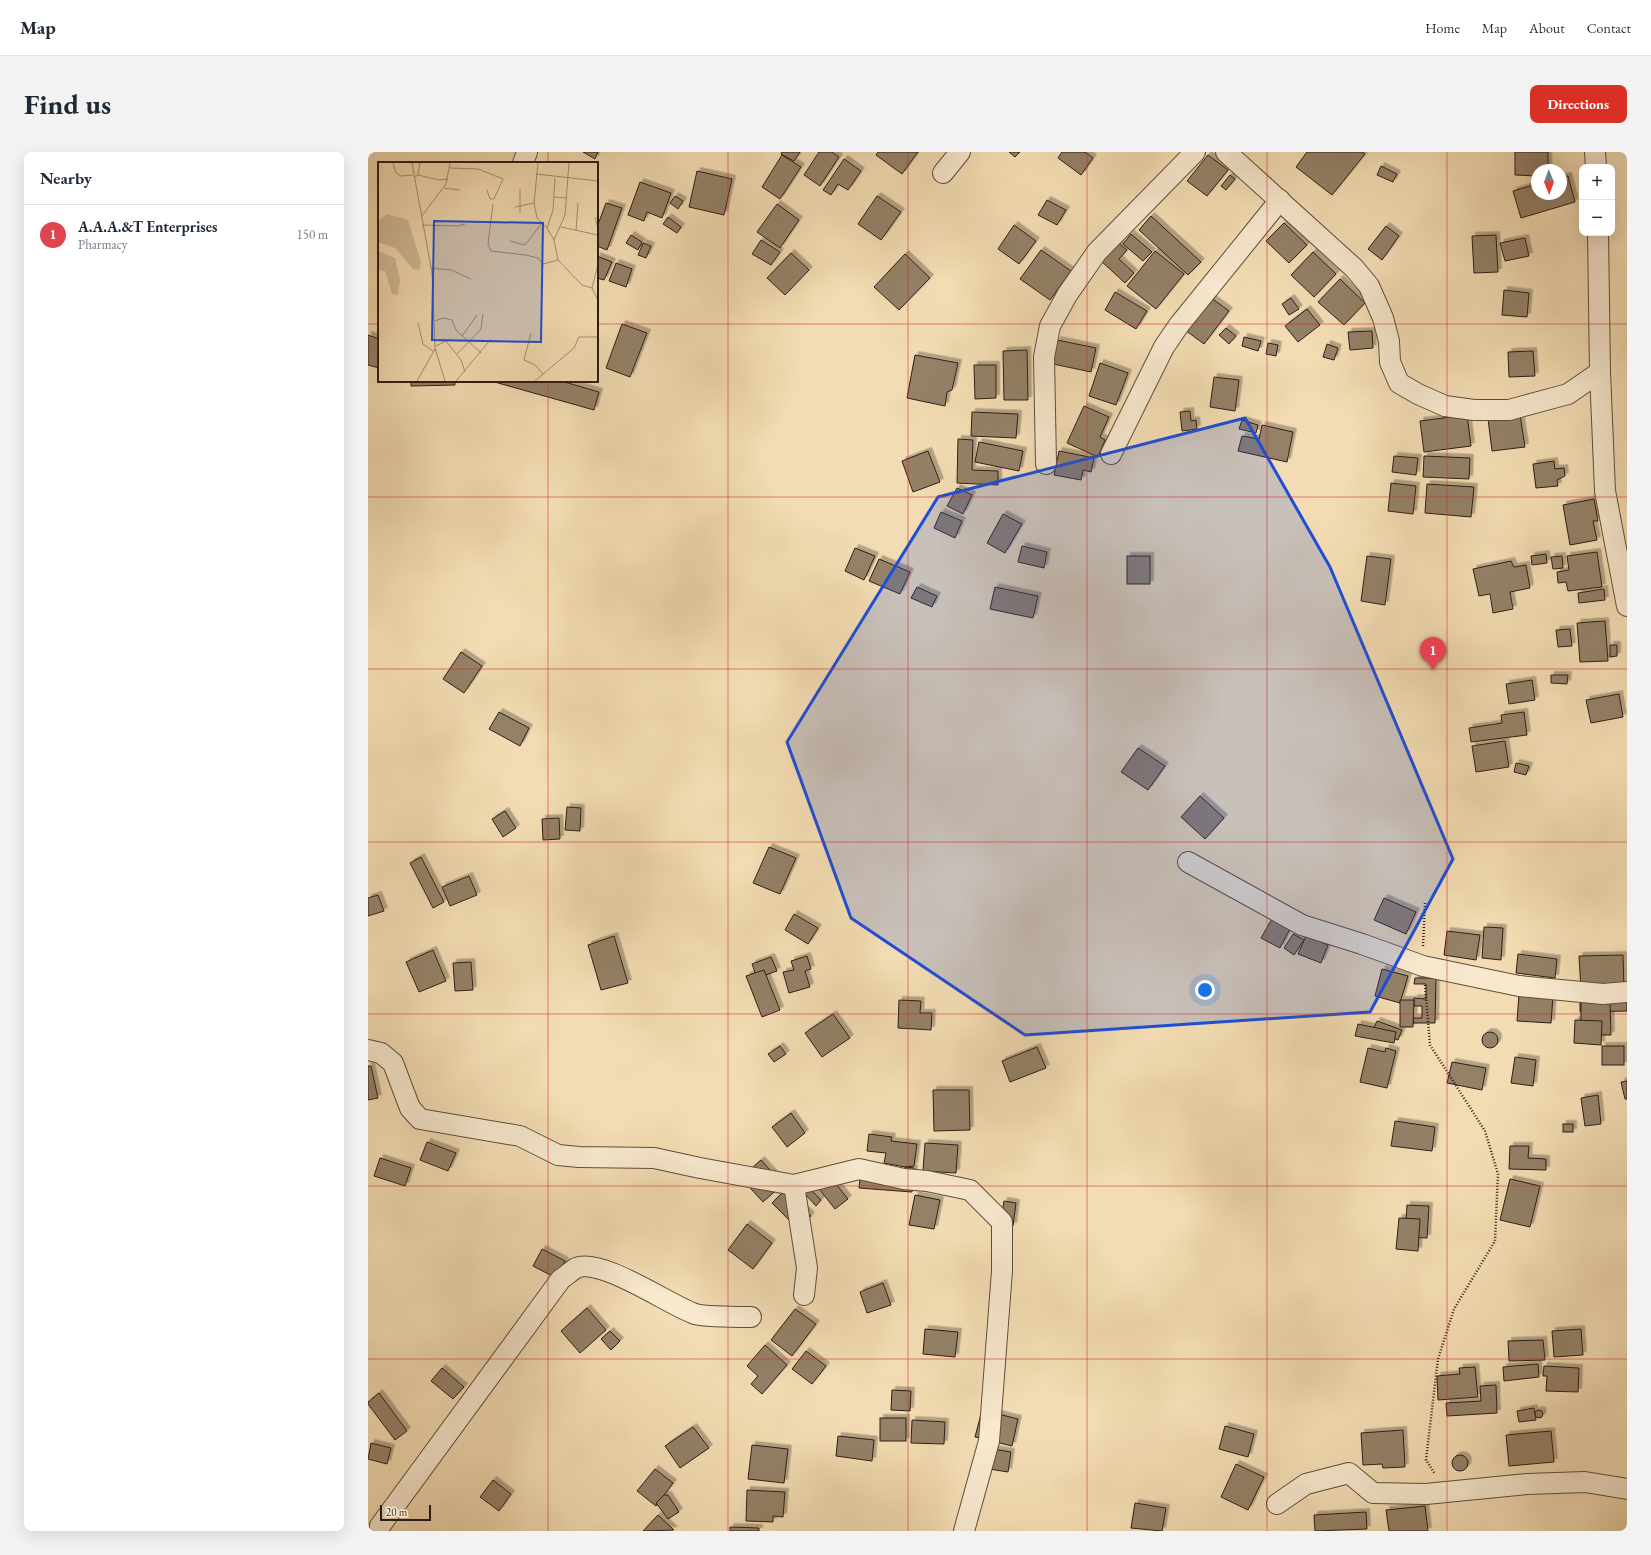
<!DOCTYPE html>
<meta charset="utf-8">
<style>
body{margin:0;font-family:"EB Garamond",serif;background:#f2f2f3;color:#1f2937}
.controls{position:absolute;right:12px;top:12px;display:grid;overflow:hidden;border-radius:8px;box-shadow:0 4px 16px #0002}
.controls button{width:36px;height:36px;display:grid;place-items:center;padding:0;border:0;border-bottom:1px solid #e0e1e3;background:#fff;color:#1f2937;font:20px sans-serif}
.compass{position:absolute;left:1163px;top:12px;width:36px;height:36px;border-radius:50%;background:#fff;box-shadow:0 4px 16px #0002;rotate:179deg}
.scale{position:absolute;left:12px;bottom:10px;width:51px;box-sizing:border-box;padding-left:4px;border:2px solid #2d1e15;border-top:0;font-size:11px;line-height:14px;white-space:nowrap;color:#2d1e15;-webkit-text-stroke:3px #f7e8ce;paint-order:stroke}
.you{position:absolute;left:837px;top:838px;width:14px;height:14px;margin:-10px;border:3px solid #fff;border-radius:50%;background:#1a73e8;box-shadow:0 0 0 6px #1a73e833}
.badge{display:grid;place-items:center;width:26px;height:26px;border-radius:50%;background:#d93025;color:#fff;font-size:13px;font-weight:700}
.pin{position:absolute;translate:-50% -33px;filter:drop-shadow(0 1px 2px #0008)}
.pin::after{content:'';position:absolute;top:21px;width:14px;height:12px;background:inherit;clip-path:polygon(0 0,100% 0,50% 100%)}
.list{margin:0;padding:0;list-style:none}
h2{display:flex;justify-content:space-between;align-items:center;height:52px;margin:0;padding:0 16px;font-size:17px}
h2 small{font-size:13px;font-weight:400;color:#747a83}
.list li{display:grid;grid-template-columns:26px 1fr auto;gap:12px;align-items:center;box-sizing:border-box;height:60px;padding:0 16px;border-top:1px solid #e0e1e3}
.list b{display:block;font-size:15px;white-space:nowrap}
.list p{margin:0;font-size:13px;white-space:nowrap;color:#747a83}
.list em{font-size:13px;font-style:normal;color:#747a83}
.map{position:relative;flex:none;width:1259px;height:1379px;overflow:hidden;border-radius:8px}
header{display:flex;align-items:center;gap:24px;box-sizing:border-box;height:56px;padding:0 20px;background:#fff;border-bottom:1px solid #e0e1e3}
header strong{font-size:19px}
nav{display:flex;gap:22px;margin-inline-start:auto;font-size:14px}
.intro{display:flex;align-items:center;justify-content:space-between;box-sizing:border-box;height:96px;padding:0 24px}
h1{margin:0;font-size:28px}
.button{padding:10px 18px;border-radius:8px;background:#d93025;color:#fff;font-size:14px;font-weight:700}
main{display:flex;gap:24px;padding:0 24px}
aside{flex:1;background:#fff;border-radius:8px;box-shadow:0 4px 16px #0002}
.map>svg:first-child{display:block}
</style>
<header>
<strong>Map</strong>
<nav><a>Home</a><a>Map</a><a>About</a><a>Contact</a></nav>
</header>
<div class="intro"><h1>Find us</h1><a class="button">Directions</a></div>
<main>
<aside>
<h2>Nearby<small></small></h2>
<ul class="list">
<li><span class="badge" style="background:#e0444e">1</span><div><b>A.A.A.&amp;T Enterprises</b><p>Pharmacy</p></div><em>150 m</em></li>
</ul>
</aside>
<div class="map">
<svg width="1259" height="1379" viewBox="0 0 1259 1379">
<defs>
<filter id="shadow"><feDropShadow dx="3.5" dy="-3.5" stdDeviation="0" flood-color="#0004"/></filter>
</defs>
<rect width="100%" height="100%" fill="#f3dcb3"/>
<filter id="stains"><feTurbulence type="fractalNoise" baseFrequency=".005" numOctaves="4"/><feColorMatrix values="0 0 0 0 .2 0 0 0 0 .09 0 0 0 0 .02 0 0 0 .5 -.17"/></filter>
<radialGradient id="worn" r=".72"><stop offset=".6" stop-color="#630" stop-opacity="0"/><stop offset="1" stop-color="#630" stop-opacity=".3"/></radialGradient>
<!-- building -->
<g fill="#948167" stroke="#2d1e15" filter="url(#shadow)">
<path d="M215 0H230L227 7Z"/>
<path d="M414 0H432L426 9 413 2Z"/>
<path d="M451 0H464L471 5 452 34 436 23Z"/>
<path d="M510 0H550L534 22 508 3Z"/>
<path d="M641 0H652L647 5Z"/>
<path d="M694 0H717L725 6 713 23 690 6Z"/>
<path d="M939 0H994L997 2 964 43 928 15Z"/>
<path d="M1147 0H1180V18H1169V24L1147 23Z"/>
<path d="M414 3 433 15 412 47 394 35Z"/>
<path d="M840 3 860 18 839 44 819 29Z"/>
<path d="M476 7 493 19 480 38 470 32 463 43 455 38Z"/>
<path d="M1013 14 1029 22 1025 30 1009 23Z"/>
<path d="M329 19 364 27 356 63 321 55Z"/>
<path d="M862 23 867 27 858 38 853 34Z"/>
<path d="M1200 24 1207 50 1153 66 1145 39 1169 32V42H1193V25Z"/>
<path d="M272 30 303 41 294 66 279 60 276 69 260 63Z"/>
<path d="M307 44 315 49 310 57 302 51Z"/>
<path d="M509 44 533 60 513 88 490 72Z"/>
<path d="M679 48 698 58 689 73 670 63Z"/>
<path d="M238 51 254 56 239 98 229 94V75Z"/>
<path d="M409 52 431 68 412 96 389 80Z"/>
<path d="M783 64 833 110 820 123 771 78Z"/>
<path d="M300 65 313 75 309 81 295 72Z"/>
<path d="M916 71 939 93 921 111 898 89Z"/>
<path d="M646 73 668 89 651 112 630 97Z"/>
<path d="M1018 74 1031 84 1014 108 1000 97Z"/>
<path d="M763 82 784 100 775 109 755 92Z"/>
<path d="M263 83 274 90 270 98 258 91Z"/>
<path d="M1128 83 1130 120 1106 121 1104 84Z"/>
<path d="M1157 86 1161 104 1137 109 1132 91Z"/>
<path d="M393 88 412 100 403 113 384 102Z"/>
<path d="M749 90 759 98 751 107 766 121 757 131 732 108Z"/>
<path d="M275 91 283 94 278 106 270 103Z"/>
<path d="M673 98 703 119 682 148 652 127Z"/>
<path d="M787 99 816 122 788 157 759 134Z"/>
<path d="M945 100 968 122 946 145 923 123Z"/>
<path d="M423 101 441 118 417 143 399 126Z"/>
<path d="M537 102 562 126 531 158 506 135Z"/>
<path d="M229 104 244 110 236 128 229 126Z"/>
<path d="M248 111 264 117 258 135 241 129Z"/>
<path d="M972 127 997 151 976 173 950 150Z"/>
<path d="M1136 138 1161 141 1159 165 1134 163Z"/>
<path d="M747 140 779 159 768 177 737 158Z"/>
<path d="M842 145 861 159 836 192 817 178Z"/>
<path d="M923 146 931 157 921 163 914 152Z"/>
<path d="M939 157 952 173 930 190 917 174Z"/>
<path d="M254 172 279 181 262 225 238 216Z"/>
<path d="M858 176 868 184 861 192 851 183Z"/>
<path d="M1004 179 1005 196 982 198 980 180Z"/>
<path d="M0 183 11 187V216L0 213Z"/>
<path d="M876 185 893 189 890 199 874 194Z"/>
<path d="M689 188 728 196 723 220 685 212Z"/>
<path d="M900 191 910 193 908 204 898 202Z"/>
<path d="M959 192 970 196 966 208 955 205Z"/>
<path d="M659 198 660 248H636L635 199Z"/>
<path d="M1165 199 1167 224 1141 225 1140 200Z"/>
<path d="M547 203 590 211 584 238 579 240 577 254 539 246Z"/>
<path d="M732 211 760 221 748 253 721 244Z"/>
<path d="M606 213H628V246L607 247Z"/>
<path d="M846 225 871 228 867 259 842 255Z"/>
<path d="M43 229H87V233L43 234Z"/>
<path d="M123 229H193L231 240 226 258Z"/>
<path d="M716 254 741 265 732 285 737 288 730 305 699 291Z"/>
<path d="M822 259 823 269 828 268 829 277 814 279 812 260Z"/>
<path d="M604 260 650 262 648 286 603 284Z"/>
<path d="M1099 263 1103 294 1056 300 1052 269Z"/>
<path d="M1152 263 1157 295 1124 299 1120 267Z"/>
<path d="M874 268 890 273 888 281 871 277Z"/>
<path d="M894 273 925 280 919 310 870 299 874 284 891 287Z"/>
<path d="M590 287 605 288 604 318 630 319V333L589 331Z"/>
<path d="M611 290 655 299 651 319 607 310Z"/>
<path d="M560 299 572 330 545 340 534 309Z"/>
<path d="M691 299 726 306 723 320 715 318 713 328 686 323Z"/>
<path d="M1026 304 1050 306 1048 323 1024 320Z"/>
<path d="M1056 304 1102 306 1101 327 1055 325Z"/>
<path d="M1186 309 1187 317 1196 316 1197 324 1189 328 1190 334 1168 336 1165 312Z"/>
<path d="M1023 331 1048 334 1045 362 1020 359Z"/>
<path d="M1059 332 1106 335 1103 365 1057 361Z"/>
<path d="M589 336 604 343 595 362 579 354Z"/>
<path d="M1226 347 1230 369H1225L1229 388 1202 393 1195 353Z"/>
<path d="M573 360 594 369 587 386 566 376Z"/>
<path d="M635 362 654 372 637 401 619 391Z"/>
<path d="M654 394 679 400 676 416 650 410Z"/>
<path d="M487 396 507 404 496 428 477 419Z"/>
<path d="M1229 400 1234 435 1200 439 1198 430 1190 431 1189 420 1201 418 1199 404Z"/>
<path d="M1178 402 1179 411 1164 413 1163 404Z"/>
<rect x="759" y="404" width="23" height="28"/>
<path d="M999 404 1023 407 1017 453 993 449Z"/>
<path d="M1194 404 1195 416 1185 417 1183 405Z"/>
<path d="M511 407 542 420 532 442 501 429Z"/>
<path d="M1143 409 1146 415 1158 413 1162 436 1142 440 1145 457 1125 461 1122 442 1111 444 1105 417Z"/>
<path d="M549 435 569 444 564 455 543 446Z"/>
<path d="M627 435 670 444 665 466 622 457Z"/>
<path d="M1236 437 1237 448 1211 451 1210 441Z"/>
<path d="M1237 469 1240 509 1212 510 1209 471Z"/>
<path d="M1202 477 1204 494 1190 495 1188 478Z"/>
<path d="M1242 493H1249V504L1242 505Z"/>
<path d="M93 500 114 514 96 541 75 527Z"/>
<path d="M1183 523H1200L1199 532 1183 531Z"/>
<path d="M1164 528 1167 548 1141 552 1138 532Z"/>
<path d="M1251 542 1255 565 1223 571 1218 548Z"/>
<path d="M131 560 161 576 152 594 121 577Z"/>
<path d="M1156 560 1159 583 1103 590 1101 576 1134 571 1133 563Z"/>
<path d="M1137 589 1141 615 1108 620 1104 594Z"/>
<path d="M770 596 797 614 780 638 753 620Z"/>
<path d="M1148 611 1161 614 1158 623 1146 620Z"/>
<path d="M832 644 856 666 837 687 813 665Z"/>
<path d="M199 655 213 656 212 679 197 678Z"/>
<path d="M137 659 148 676 135 685 124 667Z"/>
<path d="M191 666 192 687 175 688 174 667Z"/>
<path d="M401 695 428 706 412 742 385 731Z"/>
<path d="M53 705 76 750 65 756 42 711Z"/>
<path d="M101 724 109 743 82 754 74 735Z"/>
<path d="M10 743 16 759 0 764V746Z"/>
<path d="M1016 746 1048 760 1038 782 1006 768Z"/>
<path d="M426 762 450 776 440 792 417 778Z"/>
<path d="M905 765 923 775 912 796 893 786Z"/>
<path d="M1116 775 1135 776 1133 808 1114 806Z"/>
<path d="M1079 779 1112 783 1108 808 1076 803Z"/>
<path d="M925 782 936 788 926 803 916 796Z"/>
<path d="M246 784 260 831 233 838 220 793Z"/>
<path d="M938 784 960 793 953 811 930 802Z"/>
<path d="M65 798 78 829 51 840 38 810Z"/>
<path d="M1150 802 1189 807 1187 826 1148 821Z"/>
<path d="M1255 803 1256 836 1213 838 1211 804Z"/>
<path d="M439 804 443 817 437 819 442 835 421 841 415 820 426 818 423 809Z"/>
<path d="M403 805 409 819 389 826 384 812Z"/>
<path d="M103 810 105 838 87 839 85 811Z"/>
<path d="M1014 817 1040 824 1032 851 1007 844Z"/>
<path d="M396 818 412 858 394 865 378 824Z"/>
<path d="M1047 826H1068L1067 871H1045L1046 866H1054V854H1046V846L1058 847V832H1046Z"/>
<path d="M1151 842 1185 844 1183 871 1149 869Z"/>
<path d="M1259 847V859L1212 860V848Z"/>
<path d="M531 848 553 849 552 861H564L563 878 530 876Z"/>
<path d="M1032 848H1046L1045 875H1032Z"/>
<path d="M1213 848H1242L1243 883H1213Z"/>
<path d="M465 862 482 886 454 905 437 881Z"/>
<path d="M1207 868 1234 869 1233 893 1206 891Z"/>
<path d="M1009 869 1034 878 1030 888 1005 878Z"/>
<path d="M990 872 1028 880 1026 891 987 884Z"/>
<circle cx="1122" cy="888" r="8"/>
<path d="M412 894 418 902 406 910 400 902Z"/>
<rect x="1234" y="894" width="22" height="19"/>
<path d="M669 895 678 916 642 930 634 909Z"/>
<path d="M1000 896 1017 900 1018 896 1028 899 1019 936 992 930Z"/>
<path d="M1147 905 1168 908 1165 934 1143 931Z"/>
<path d="M1084 910 1118 916 1114 938 1079 931Z"/>
<path d="M0 914H3L10 946 0 948Z"/>
<path d="M1259 929V947H1257L1253 930Z"/>
<path d="M565 938H601L602 978 566 979Z"/>
<path d="M1230 943 1233 972 1217 974 1213 946Z"/>
<path d="M423 961 437 981 419 995 404 975Z"/>
<path d="M1027 969 1067 975 1064 999 1023 994Z"/>
<rect x="1195" y="972" width="10" height="8"/>
<path d="M501 982 524 985 523 989 549 992 546 1014 537 1015 516 1011 518 1001 499 999Z"/>
<path d="M59 990 88 1001 80 1019 52 1008Z"/>
<path d="M557 991 590 993 588 1021 555 1019Z"/>
<path d="M1142 994H1161L1160 1006 1178 1007V1018L1141 1017Z"/>
<path d="M12 1006 43 1016 37 1034 6 1024Z"/>
<path d="M393 1008 415 1032 395 1050 373 1026Z"/>
<path d="M537 1015 546 1016 544 1040 491 1036 493 1017 537 1026Z"/>
<path d="M460 1022 480 1047 467 1057 447 1032Z"/>
<path d="M430 1025 453 1048 448 1054 437 1042 429 1050 443 1064 430 1077 404 1051Z"/>
<path d="M1142 1027 1172 1034 1162 1075 1132 1068Z"/>
<path d="M547 1043 572 1048 566 1077 541 1073Z"/>
<path d="M636 1049 648 1051 645 1074 632 1072Z"/>
<path d="M1039 1053 1061 1054 1059 1086 1037 1085Z"/>
<path d="M1031 1066 1052 1067 1050 1099 1028 1097Z"/>
<path d="M379 1072 404 1091 385 1117 360 1098Z"/>
<path d="M174 1097 197 1109 188 1126 165 1114Z"/>
<path d="M515 1131 523 1153 499 1161 492 1140Z"/>
<path d="M219 1156 238 1178 212 1201 193 1179Z"/>
<path d="M427 1157 448 1172 424 1204 403 1188Z"/>
<path d="M557 1177 590 1180 587 1205 555 1202Z"/>
<path d="M1213 1177 1215 1203 1186 1205 1184 1179Z"/>
<path d="M242 1179 252 1189 243 1198 233 1187Z"/>
<path d="M1175 1188 1177 1208 1141 1209 1140 1189Z"/>
<path d="M397 1193 419 1213 394 1242 383 1232 390 1224 379 1214Z"/>
<path d="M438 1199 458 1214 444 1232 424 1217Z"/>
<path d="M1170 1212 1171 1225 1136 1229 1135 1215Z"/>
<path d="M1176 1214 1211 1216 1210 1240 1178 1239 1179 1224H1175Z"/>
<path d="M1107 1215 1110 1245 1070 1248 1069 1224 1092 1222 1091 1216Z"/>
<path d="M74 1216 96 1235 85 1247 63 1229Z"/>
<path d="M1128 1233 1129 1261 1079 1264 1078 1251 1113 1249 1112 1234Z"/>
<path d="M524 1238 543 1239 542 1259 523 1258Z"/>
<path d="M11 1241 39 1279 27 1288 0 1252V1250Z"/>
<path d="M1166 1256 1168 1268 1151 1270 1149 1259Z"/>
<circle cx="1171" cy="1262" r="4"/>
<path d="M614 1258 650 1267 644 1294 607 1285Z"/>
<rect x="512" y="1266" width="26" height="23"/>
<path d="M544 1268 577 1270 576 1292 543 1291Z"/>
<path d="M857 1274 886 1282 880 1305 851 1297Z"/>
<path d="M325 1275 341 1296 312 1316 297 1294Z"/>
<path d="M1035 1278 1037 1315 1015 1316 1014 1312 995 1313 993 1281Z"/>
<path d="M1183 1279 1186 1310 1141 1314 1138 1283Z"/>
<path d="M470 1284 506 1288 504 1309 468 1304Z"/>
<path d="M3 1291 23 1296 19 1312 0 1307Z"/>
<path d="M384 1293 420 1297 416 1331 380 1327Z"/>
<path d="M613 1295 643 1300 640 1320 609 1315Z"/>
<circle cx="1092" cy="1311" r="8"/>
<path d="M868 1312 896 1325 880 1358 853 1345Z"/>
<path d="M287 1317 305 1331 288 1354 269 1339Z"/>
<path d="M125 1328 143 1342 131 1359 112 1345Z"/>
<path d="M379 1338 417 1340 415 1365 405 1364V1370L378 1369Z"/>
<path d="M296 1343H300L311 1360 300 1367 288 1351Z"/>
<path d="M767 1351 798 1356 794 1379 763 1376Z"/>
<path d="M1057 1354 1060 1379H1021L1018 1358Z"/>
<path d="M998 1360 999 1377 947 1379 946 1363Z"/>
<path d="M290 1363 306 1378 275 1379Z"/>
<path d="M362 1375 391 1376V1379H362Z"/>
</g>
<g fill="none" stroke-linecap="round" stroke-linejoin="round">
<!-- minor casing -->
<g stroke="#5e4e3c" stroke-width="22">
<g id="minor">
<path d="M858 0 986 116 1001 134 1015 166 1021 189 1022 210 1031 231 1050 242 1077 254 1106 258H1141L1200 242 1232 220"/>
<path d="M1227 0 1228 15"/>
<path d="M155 11 159 0"/>
<path d="M575 21 592 0"/>
<path d="M1230 81 1232 220 1237 339 1259 454"/>
<path d="M743 302 796 195 811 173 912 48"/>
<path d="M678 312 676 205 682 174 699 143 729 100 827 0"/>
<path d="M820 710 934 773 994 792 1055 814 1151 834 1235 842 1259 840"/>
<path d="M0 898 13 901 25 911 42 956 52 967 152 984 190 1003 211 1005 286 1006 332 1016 426 1033 491 1017 536 1027 559 1029 602 1038 634 1070V1119L621 1289 596 1379"/>
<path d="M426 1033 439 1116 436 1143"/>
<path d="M909 1352 938 1332 981 1321 1005 1341 1058 1342 1159 1332 1217 1330 1259 1337"/>
<path d="M12 1374 193 1127C198 1124 203 1119 208 1116 233 1105 301 1153 327 1162 339 1165 369 1165 383 1165"/>
</g>
</g>
<!-- path -->
<g stroke="#2d1e15" stroke-width="2.5" stroke-dasharray="1 2" stroke-linecap="butt">
<path d="M1055 794 1057 751"/>
<path d="M1057 833 1062 893 1117 979 1130 1022 1127 1089 1086 1157 1070 1207 1058 1308 1067 1322"/>
</g>
<!-- minor -->
<use href="#minor" stroke="#f7e8ce" stroke-width="20"/>
</g>
<!-- marked area -->
<path fill="#1d4ed8" fill-opacity="0.2" stroke="#1d4ed8" stroke-width="3" stroke-linejoin="round" d="M877 266 962 415 1085 707 1002 860 657 883 483 766 419 590 570 345Z"/>
<!-- grid -->
<path fill="none" stroke="#d62828" stroke-width="1" stroke-opacity="0.55" d="M180 0V11M360 0V1379M540 0V1379M719 0V1379M899 0V1379M1079 0V1379M0 172H11M229 172H1259M180 229V1379M0 345H1259M0 517H1259M0 690H1259M0 862H1259M0 1034H1259M0 1207H1259"/>
<!-- overview -->
<g transform="translate(10 10)">
<rect width="220" height="220" fill="#f3dcb3"/>
<path d="M9 52 30 58 43 100 41 108 35 107 17 86 0 80V59ZM0 89 17 96 22 118 20 133 14 132 7 109 0 108Z" fill="#d1bc98"/>
<path fill="none" stroke="#a49074" stroke-width="1" d="M15 1 18 11 23 14 35 13M34 1 54 111 57 186 67 219M160 1 156 41 159 56 169 66 176 78 180 98 204 123 214 126M72 6 100 7 125 17 116 37H112L109 28M158 12 220 19M40 13 42 1M36 15 40 13 61 18 70 17M66 26 82 28M142 27V51M176 35 188 36M115 42 110 82 113 89 148 93 160 96 165 102 180 98M137 45 156 41M43 55 68 22 72 1M217 55 220 67M44 63 80 64 87 62M183 65 220 73M169 66 175 48 177 16M198 69 200 41M176 78 187 53 191 1M132 79 147 83 164 61M220 102 214 126 220 138M53 106 73 108 93 117M57 159 65 156 74 158 78 168 103 191M40 161 45 182 55 189M153 171 146 198 157 203 165 212M84 174 99 153M58 184 68 179 83 198 87 210M79 192 103 167 105 152M39 219 57 187M78 219 113 177M157 219 196 186 201 175H220"/>
<path fill="#1d4ed8" fill-opacity="0.15" stroke="#1d4ed8" stroke-width="2" d="M56 59 165 61 163 180 54 178Z"/>
<rect width="220" height="220" fill="none" stroke="#2d1e15" stroke-width="2"/>
</g>
<rect width="100%" height="100%" filter="url(#stains)"/>
<rect width="100%" height="100%" fill="url(#worn)"/>
</svg>
<div class="controls">
<button>+</button>
<button>−</button>
</div>
<svg class="compass" viewBox="-18 -18 36 36"><path d="M0-13l5 13h-10z" fill="#e53935"/><path d="M0 13l5-13h-10z" fill="#747a83"/></svg>
<div class="scale">20 m</div>
<div class="you"></div>
<div class="pin badge" style="left:1065px;top:518px;background:#e0444e">1</div>
</div>
</main>
